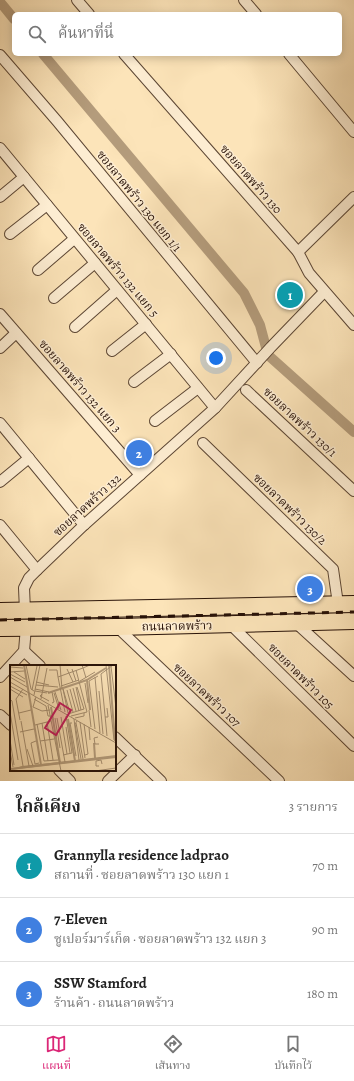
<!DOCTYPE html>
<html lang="th">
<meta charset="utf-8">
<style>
body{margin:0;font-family:Alegreya,"Noto Serif Thai",serif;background:#f2f2f2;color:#222}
.you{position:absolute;left:216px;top:358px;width:14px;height:14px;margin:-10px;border:3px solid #fff;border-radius:50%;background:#1a73e8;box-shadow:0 0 0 6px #1a73e833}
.badge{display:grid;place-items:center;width:26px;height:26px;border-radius:50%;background:#db2777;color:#fff;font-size:13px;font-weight:700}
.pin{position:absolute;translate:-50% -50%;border:2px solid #fff;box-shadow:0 1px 4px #0006}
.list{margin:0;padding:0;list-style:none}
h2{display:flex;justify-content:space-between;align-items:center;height:52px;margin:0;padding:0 16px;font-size:17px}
h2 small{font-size:13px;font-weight:400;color:#767676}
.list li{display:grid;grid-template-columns:26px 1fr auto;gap:12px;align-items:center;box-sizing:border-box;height:64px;padding:0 16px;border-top:1px solid #e0e0e0}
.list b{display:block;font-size:15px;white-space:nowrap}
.list p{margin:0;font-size:13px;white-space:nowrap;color:#767676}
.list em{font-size:13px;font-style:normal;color:#767676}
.icon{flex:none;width:22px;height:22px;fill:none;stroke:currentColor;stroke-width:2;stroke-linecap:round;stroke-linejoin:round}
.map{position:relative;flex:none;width:354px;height:781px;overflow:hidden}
.search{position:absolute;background:#fff;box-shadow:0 2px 10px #0003;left:12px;right:12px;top:12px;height:44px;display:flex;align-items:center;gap:10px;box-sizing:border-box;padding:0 14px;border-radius:6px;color:#767676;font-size:15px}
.sheet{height:244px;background:#fff}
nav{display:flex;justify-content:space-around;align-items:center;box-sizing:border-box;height:56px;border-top:1px solid #e0e0e0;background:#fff;font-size:11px;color:#767676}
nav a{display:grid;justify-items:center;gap:2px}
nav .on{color:#db2777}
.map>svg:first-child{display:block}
</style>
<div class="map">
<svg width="354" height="781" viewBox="0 0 354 781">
<rect width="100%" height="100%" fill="#fce4b9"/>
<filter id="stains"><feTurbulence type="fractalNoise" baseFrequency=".005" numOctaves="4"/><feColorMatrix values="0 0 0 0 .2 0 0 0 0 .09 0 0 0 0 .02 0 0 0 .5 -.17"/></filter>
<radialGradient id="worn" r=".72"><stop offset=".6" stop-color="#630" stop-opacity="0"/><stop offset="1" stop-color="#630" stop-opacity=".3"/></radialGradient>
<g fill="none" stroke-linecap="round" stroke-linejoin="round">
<!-- canal -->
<g stroke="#b49c7c" stroke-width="10">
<path d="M0 2 14 19"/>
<path d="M43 54 244 293 260 325 268 355 354 432"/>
</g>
<!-- street casing -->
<g stroke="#5c4634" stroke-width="12">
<g id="street">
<path d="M77 0 89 14"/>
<path d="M244 0 256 14"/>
<path d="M124 54 298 252 309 273 354 325"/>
<path d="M289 54 354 132"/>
<path d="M0 55 57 121 257 363"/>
<path d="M0 148 215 408"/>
<path d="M0 197 24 177"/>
<path d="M10 234 47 205"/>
<path d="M298 252 354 197"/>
<path d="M38 270 74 239"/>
<path d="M54 298 95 263"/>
<path d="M0 314 140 475"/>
<path d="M75 327 117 290"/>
<path d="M0 348 16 333"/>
<path d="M112 351 146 324"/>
<path d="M134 382 171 354"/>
<path d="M246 390 354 491"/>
<path d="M155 421 198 388"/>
<path d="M0 423 84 525"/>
<path d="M203 443 333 569 338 604"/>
<path d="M0 482 29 458"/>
<path d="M0 525 37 570"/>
<path d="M25 611 24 588 29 578 37 570 84 525 215 408 271 347 324 292"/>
<path d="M296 623 354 676"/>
<path d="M230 624 354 746"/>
<path d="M117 627 279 781"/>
<path d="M24 651 40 666"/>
<path d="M0 677 24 651 26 627"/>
<path d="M0 715 11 725"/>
<path d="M115 737 161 781"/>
<path d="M59 770 70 781"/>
<path d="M108 781 135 755"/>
</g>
</g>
<!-- primary casing -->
<g stroke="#271107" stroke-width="18">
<g id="primary">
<path d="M0 611 354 604"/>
<path d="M0 628 117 627 354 621"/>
</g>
</g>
<!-- street -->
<use href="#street" stroke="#fdedd2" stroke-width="10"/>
<!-- primary -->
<use href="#primary" stroke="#fce4b9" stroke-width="16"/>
<!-- rail -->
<path stroke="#271107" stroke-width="3" stroke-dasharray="7 7" stroke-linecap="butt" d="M0 620 354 612"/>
</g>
<g text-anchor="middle" stroke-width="3" stroke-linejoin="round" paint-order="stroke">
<!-- street labels -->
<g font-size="12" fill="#271107" stroke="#fdedd2">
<text transform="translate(251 179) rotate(49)" y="4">ซอยลาดพร้าว 130</text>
<text transform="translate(139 201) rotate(51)" y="4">ซอยลาดพร้าว 130 แยก 1/1</text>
<text transform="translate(118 270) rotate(50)" y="4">ซอยลาดพร้าว 132 แยก 5</text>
<text transform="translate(80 386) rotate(49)" y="4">ซอยลาดพร้าว 132 แยก 3</text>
<text transform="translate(300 422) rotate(43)" y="4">ซอยลาดพร้าว 130/1</text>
<text transform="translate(87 505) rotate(-42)" y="4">ซอยลาดพร้าว 132</text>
<text transform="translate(290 509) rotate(44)" y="4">ซอยลาดพร้าว 130/2</text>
<text transform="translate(177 626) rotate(-1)" y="4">ถนนลาดพร้าว</text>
<text transform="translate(301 676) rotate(45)" y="4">ซอยลาดพร้าว 105</text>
<text transform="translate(207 695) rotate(43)" y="4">ซอยลาดพร้าว 107</text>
</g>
</g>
<!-- overview -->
<g transform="translate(10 665)">
<rect width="106" height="106" fill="#fce4b9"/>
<path d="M106 91V93L0 105 12 101Z" fill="#b49c7c"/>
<path fill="none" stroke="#b49c7c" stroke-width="2" d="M14 0 31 100M99 0 105 76M38 28 77 15M41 42 50 98M80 45 77 15 96 3M58 54 65 96M84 78 85 93M0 104 106 91"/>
<path fill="none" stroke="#a79072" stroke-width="1" d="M16 0 21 24 24 26M50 0 52 24M96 0 104 75M101 1 106 43M0 2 13 3M57 4 63 17M62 4 66 16M39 5H47L48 12M0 7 14 6M4 7 15 14M0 9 15 17M0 12 17 22M85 12 90 68M76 13 73 3 80 0M70 16 85 7M0 17 106 78M26 17 39 20M75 18 78 38M26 20 48 22M0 21 17 30M51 21 69 15M66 22 71 45M63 23 69 46M0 24 13 32M25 24 39 27M53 24 58 48M53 24 60 48M60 24 66 46M22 25 27 1M57 25 63 47M25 26 37 28M89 26 93 69M42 27 44 37 42 38M45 27 51 45M44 28 49 44M32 29 30 31 39 36M24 30 30 0M26 32 23 42 32 46 40 45M0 34 2 36 13 101M24 34 36 41 38 51H41M31 34 37 3M38 40 51 106M79 45 81 62M0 47 8 95M55 47 48 12 73 3 72 0M9 48 21 45M58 49 74 44 67 22M61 51 77 47 66 5M51 52 57 89M95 52H98L97 43M45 53 50 83M47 53 55 97M65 53 74 51V48M64 54 69 95M10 55 6 34 13 24M11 56 19 101M67 56 65 59 71 94M37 57 43 95M70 57 75 93M32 58 38 96M62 58H60L66 91M66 58 73 94M27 59 34 96 48 95M74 59 78 89 75 90M25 60 41 56M56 62 60 88M79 62 80 75M85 64 79 16 88 11M10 67 24 64M97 71 91 9 103 0M88 72 84 73 85 79H89M0 75 4 100M26 76 21 78 25 99 29 98M30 76 44 74M17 84 23 101M0 86 3 102M53 90 62 88 56 51M89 101H86V96L91 95 92 99M85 106 106 103"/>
<path fill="#c2185b" fill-opacity="0.15" stroke="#c2185b" stroke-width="2" d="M50 38 61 45 46 70 35 63Z"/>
<rect width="106" height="106" fill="none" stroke="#271107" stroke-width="2"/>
</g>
<rect width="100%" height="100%" filter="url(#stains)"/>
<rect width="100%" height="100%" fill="url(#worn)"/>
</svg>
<div class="you"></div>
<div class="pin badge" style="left:290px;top:295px;background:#0f9aa8">1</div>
<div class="pin badge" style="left:139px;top:453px;background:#3f7fe0">2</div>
<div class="pin badge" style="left:310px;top:589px;background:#3f7fe0">3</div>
<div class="search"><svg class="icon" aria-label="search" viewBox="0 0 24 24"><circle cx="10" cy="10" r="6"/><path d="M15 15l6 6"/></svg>ค้นหาที่นี่</div>
</div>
<section class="sheet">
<h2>ใกล้เคียง<small>3 รายการ</small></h2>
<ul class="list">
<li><span class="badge" style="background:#0f9aa8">1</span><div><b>Grannylla residence ladprao</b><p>สถานที่ · ซอยลาดพร้าว 130 แยก 1</p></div><em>70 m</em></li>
<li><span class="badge" style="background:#3f7fe0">2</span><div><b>7-Eleven</b><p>ซูเปอร์มาร์เก็ต · ซอยลาดพร้าว 132 แยก 3</p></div><em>90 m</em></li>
<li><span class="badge" style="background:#3f7fe0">3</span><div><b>SSW Stamford</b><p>ร้านค้า · ถนนลาดพร้าว</p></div><em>180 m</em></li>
</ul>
</section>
<nav>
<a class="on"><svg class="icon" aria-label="map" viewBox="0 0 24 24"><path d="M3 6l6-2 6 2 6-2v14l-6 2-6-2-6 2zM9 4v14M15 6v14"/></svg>แผนที่</a>
<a><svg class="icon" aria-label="directions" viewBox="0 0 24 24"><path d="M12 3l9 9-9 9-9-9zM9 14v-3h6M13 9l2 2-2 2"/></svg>เส้นทาง</a>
<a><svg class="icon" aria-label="saved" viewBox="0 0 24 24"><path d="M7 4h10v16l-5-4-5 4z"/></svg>บันทึกไว้</a>
</nav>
